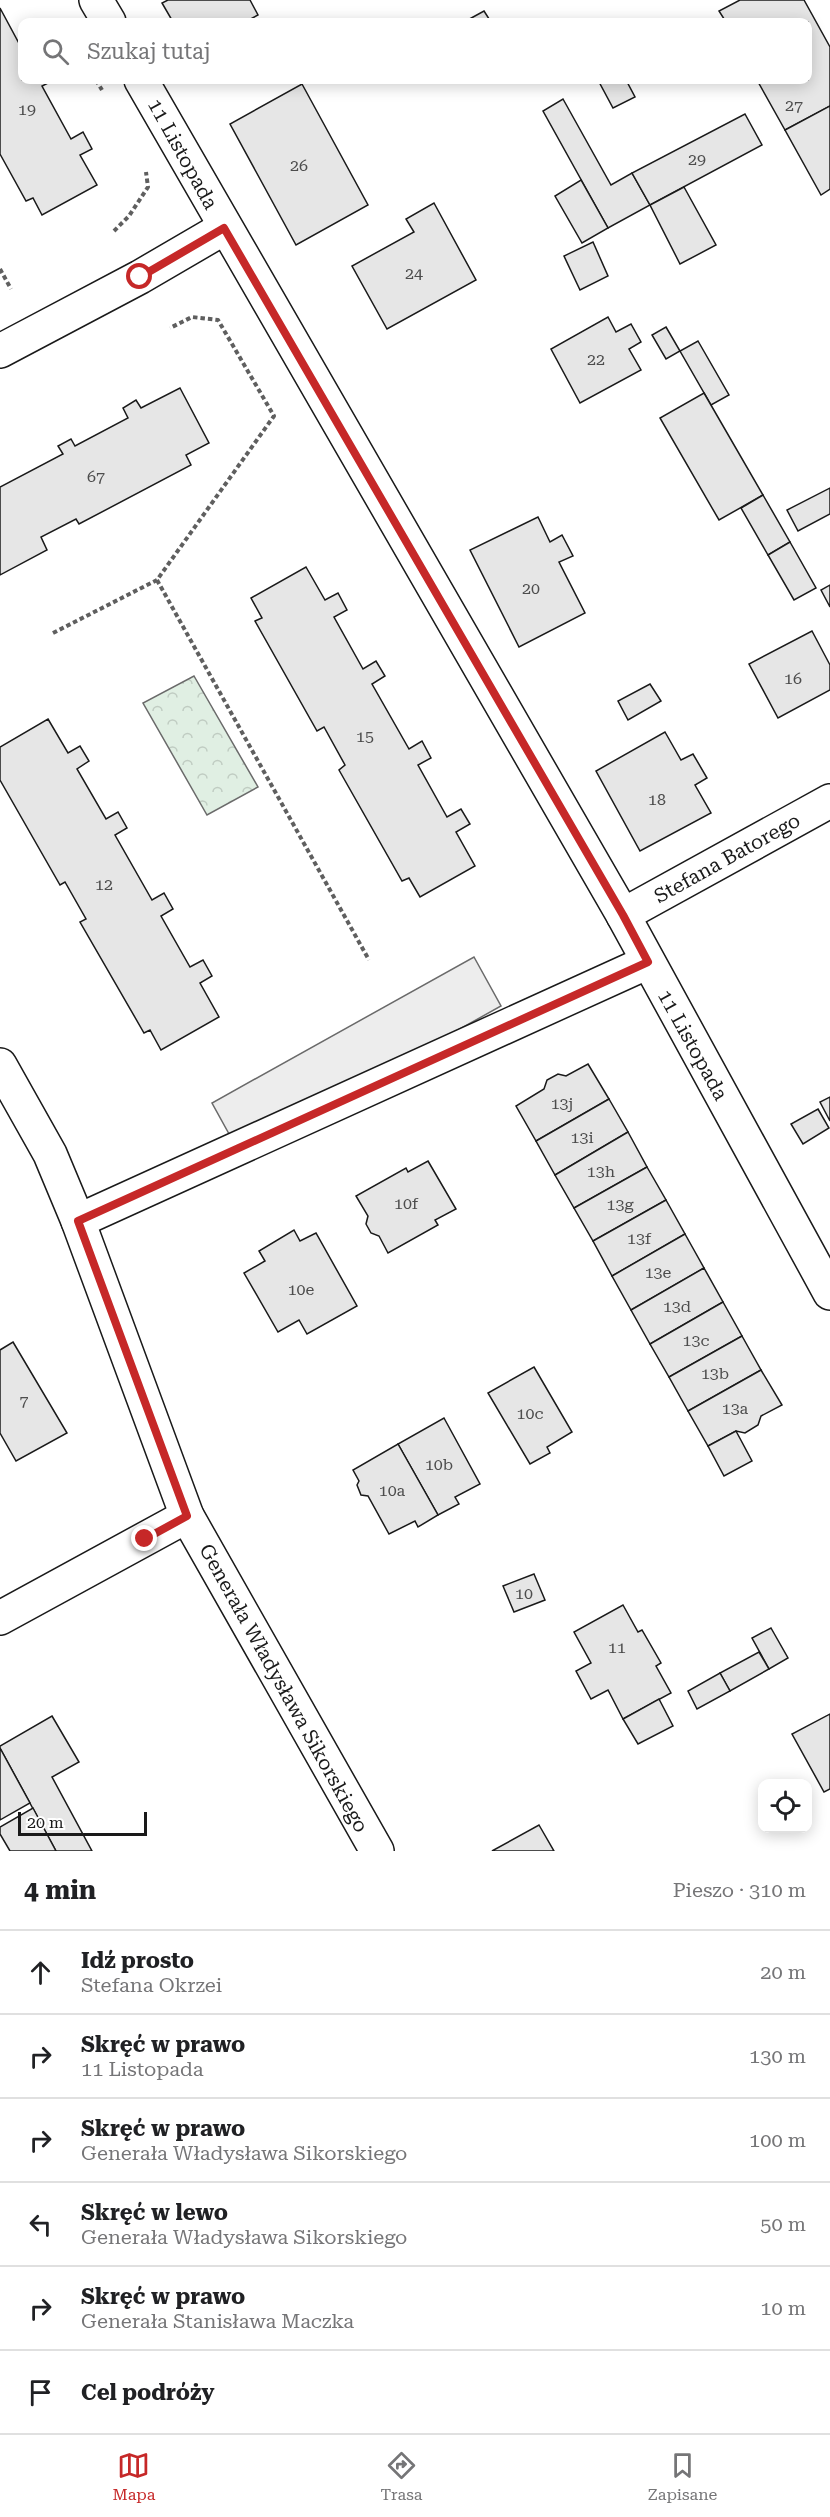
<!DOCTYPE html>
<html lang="pl">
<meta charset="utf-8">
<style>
body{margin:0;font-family:"Roboto Serif",serif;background:#f6f6f6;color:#202124}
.controls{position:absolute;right:18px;bottom:18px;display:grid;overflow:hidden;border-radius:12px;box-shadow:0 3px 15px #0003}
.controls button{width:54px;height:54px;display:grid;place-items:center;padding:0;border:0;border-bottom:2px solid #e0e0e0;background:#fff;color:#202124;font:30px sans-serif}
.scale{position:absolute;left:18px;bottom:15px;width:129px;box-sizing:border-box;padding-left:6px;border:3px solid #1a1a1a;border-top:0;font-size:16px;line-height:21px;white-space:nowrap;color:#1a1a1a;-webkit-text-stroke:4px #fff;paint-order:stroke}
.stop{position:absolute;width:18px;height:18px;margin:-14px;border:4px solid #c62828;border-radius:50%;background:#fff}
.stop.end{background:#c62828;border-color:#fff;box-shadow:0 2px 6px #0008}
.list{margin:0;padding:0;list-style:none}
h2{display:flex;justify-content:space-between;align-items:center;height:78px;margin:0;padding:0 24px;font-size:26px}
h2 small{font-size:20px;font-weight:400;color:#757577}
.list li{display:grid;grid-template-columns:39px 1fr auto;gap:18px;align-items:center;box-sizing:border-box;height:84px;padding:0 24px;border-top:2px solid #e0e0e0}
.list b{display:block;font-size:22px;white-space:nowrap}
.list p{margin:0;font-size:20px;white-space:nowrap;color:#757577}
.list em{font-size:20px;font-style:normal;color:#757577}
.icon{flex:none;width:33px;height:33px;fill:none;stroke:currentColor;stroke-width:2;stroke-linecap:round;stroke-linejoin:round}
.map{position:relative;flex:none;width:830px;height:1851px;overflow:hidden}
.search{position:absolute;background:#fff;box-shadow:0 3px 15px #0003;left:18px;right:18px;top:18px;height:66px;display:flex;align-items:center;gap:15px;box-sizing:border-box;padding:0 21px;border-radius:12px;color:#757577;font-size:22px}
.sheet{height:582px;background:#fff}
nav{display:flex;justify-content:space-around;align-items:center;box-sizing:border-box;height:84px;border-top:2px solid #e0e0e0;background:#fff;font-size:16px;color:#757577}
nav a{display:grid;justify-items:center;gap:3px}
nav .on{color:#c62828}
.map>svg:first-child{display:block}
</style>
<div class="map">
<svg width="830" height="1851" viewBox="0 0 830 1851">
<defs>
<pattern id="forest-crowns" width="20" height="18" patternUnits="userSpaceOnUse" patternTransform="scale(1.5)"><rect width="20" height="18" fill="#e0efe3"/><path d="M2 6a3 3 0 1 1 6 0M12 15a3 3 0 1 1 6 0" fill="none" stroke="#c0ccc2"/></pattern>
</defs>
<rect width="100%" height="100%" fill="#fff"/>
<!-- forest -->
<path fill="url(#forest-crowns)" stroke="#6a6a6a" stroke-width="1.5" d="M194 676 258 787 207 815 143 703Z"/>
<!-- parking -->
<path fill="#ededed" stroke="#6a6a6a" stroke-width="1.5" d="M474 957 501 1006 239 1152 212 1103Z"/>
<!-- building -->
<g fill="#e6e6e6" stroke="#1a1a1a" stroke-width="1.5">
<path d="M168 0H250L258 15 245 22H173L162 3Z"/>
<path d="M740 0H804L830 47V106L785 130 757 80H808V22H726L719 11Z"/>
<path d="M0 8 22 49V80H54L42 86 71 139 83 132 92 149 80 155 97 185 42 215 33 198 26 201 0 154Z"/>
<path d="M484 11 491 22H464Z"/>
<path d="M598 80H626L635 97 613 108Z"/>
<path d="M302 84 368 205 296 245 230 124Z"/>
<path d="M563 99 611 185 632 173 650 205 608 228 543 111Z"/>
<path d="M830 106V189L821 195 785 130Z"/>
<path d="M745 114 762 145 650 205 632 173Z"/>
<path d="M581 180 608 228 582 243 555 196Z"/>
<path d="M684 187 716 245 680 264 650 205Z"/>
<path d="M434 203 476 280 387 329 352 266 414 232 406 219Z"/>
<path d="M593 242 608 276 580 290 564 256Z"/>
<path d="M608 317 616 332 631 324 641 342 629 349 641 370 580 403 551 349Z"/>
<path d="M666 327 680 351 666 359 652 335Z"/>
<path d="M698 341 729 395 711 405 680 351Z"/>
<path d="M180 388 209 443 186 455 191 465 79 524 76 519 41 537 47 550 0 575V487L63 454 58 446 71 439 75 446 128 418 123 408 136 400 141 408Z"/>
<path d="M704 393 763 495 719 520 660 418Z"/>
<path d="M830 488V514L798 531 787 510Z"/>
<path d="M763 495 790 542 768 555 741 508Z"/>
<path d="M538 517 550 542 562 535 573 556 559 562 585 613 519 647 470 550Z"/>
<path d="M790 542 816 588 794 600 768 555Z"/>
<path d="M306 567 325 600 338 593 347 610 334 617 363 669 376 661 385 676 372 684 409 749 422 741 431 758 418 765 447 817 461 809 470 824 456 832 475 866 420 897 409 878 402 881 339 770 345 765 324 727 317 731 255 621 262 618 251 598Z"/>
<path d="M830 585V607L821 590Z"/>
<path d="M812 631 830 665V690L778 718 749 664Z"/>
<path d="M650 684 661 701 628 720 618 701Z"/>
<path d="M48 719 68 753 80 746 89 761 77 769 106 819 118 812 127 828 115 835 152 900 164 893 173 909 161 916 190 967 203 960 212 976 200 983 219 1017 161 1050 150 1030 144 1033 80 922 86 919 65 882 60 885 0 780V747Z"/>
<path d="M665 732 681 760 693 754 707 778 695 785 711 813 640 851 596 771Z"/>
<path d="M588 1064 609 1099 536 1141 516 1106 544 1089 547 1080 558 1074 566 1076Z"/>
<path d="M830 1097V1121L820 1102Z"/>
<path d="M609 1099 628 1132 555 1175 536 1141Z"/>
<path d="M818 1109 829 1128 803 1144 791 1124Z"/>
<path d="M628 1132 647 1167 574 1208 555 1175Z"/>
<path d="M428 1161 456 1209 435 1220 438 1225 388 1253 379 1236 371 1233 366 1224 368 1216 356 1196 406 1168 408 1172Z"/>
<path d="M647 1167 666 1200 593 1241 574 1208Z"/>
<path d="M666 1200 685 1234 612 1276 593 1241Z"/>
<path d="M294 1230 300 1241 316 1233 357 1306 307 1334 299 1320 278 1332 244 1273 265 1261 259 1251Z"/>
<path d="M685 1234 704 1268 631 1310 612 1276Z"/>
<path d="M704 1268 723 1302 650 1344 631 1310Z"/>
<path d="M723 1302 742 1336 669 1377 650 1344Z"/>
<path d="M742 1336 761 1370 688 1411 669 1377Z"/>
<path d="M13 1342 67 1433 16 1461 0 1433V1350Z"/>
<path d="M534 1367 572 1432 547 1447 550 1453 530 1464 488 1393Z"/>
<path d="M761 1370 782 1405 761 1416 758 1425 745 1433 736 1431 708 1446 688 1411Z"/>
<path d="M444 1418 480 1484 455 1497 459 1504 438 1515 398 1444Z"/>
<path d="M736 1431 752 1461 724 1476 708 1446Z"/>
<path d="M398 1444 438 1515 418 1527 415 1521 389 1534 368 1496 361 1495 357 1485 359 1481 353 1470Z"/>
<path d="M534 1574 545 1600 514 1612 503 1586Z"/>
<path d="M623 1605 638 1632 642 1630 661 1663 656 1666 671 1693 623 1719 608 1690 591 1699 576 1671 591 1663 574 1632Z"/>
<path d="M771 1628 788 1658 769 1669 752 1638Z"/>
<path d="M759 1652 769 1669 730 1691 720 1673Z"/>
<path d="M720 1673 730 1691 697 1709 688 1691Z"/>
<path d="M659 1699 673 1726 638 1744 623 1719Z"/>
<path d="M830 1714V1789L824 1792 792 1734Z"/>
<path d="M52 1716 79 1762 52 1777 92 1851H56L0 1748V1746Z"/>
<path d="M0 1748 30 1803 0 1820Z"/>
<path d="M33 1808 56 1851H10L0 1834V1827Z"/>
<path d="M539 1825 554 1851H492Z"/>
</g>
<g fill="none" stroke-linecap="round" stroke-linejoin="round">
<!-- street casing -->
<g stroke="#1a1a1a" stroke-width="36">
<g id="street">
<path d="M96 0 109 22"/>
<path d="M141 80 623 915 830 1293"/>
<path d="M0 351 140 277 224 228"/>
<path d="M623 915 830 801"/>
<path d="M0 1065 50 1154 78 1221 187 1516 377 1851"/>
<path d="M78 1221 648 962"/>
<path d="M0 1618 187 1516"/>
</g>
</g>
<!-- path -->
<g stroke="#5f5f5f" stroke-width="4" stroke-dasharray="4.5 3" stroke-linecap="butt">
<path d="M96 80 102 90"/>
<path d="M114 231 129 216 148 187 146 172"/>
<path d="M0 269 11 289"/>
<path d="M157 580 369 960"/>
<path d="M53 633 157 580 274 416 218 320 192 317 170 328"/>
</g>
<!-- street -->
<use href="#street" stroke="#fff" stroke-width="33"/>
</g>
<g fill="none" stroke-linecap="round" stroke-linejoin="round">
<!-- route -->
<path stroke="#c62828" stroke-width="8" d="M140 277 224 228 623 915 648 962 78 1221 187 1516 145 1539"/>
</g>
<g text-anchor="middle" stroke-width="4.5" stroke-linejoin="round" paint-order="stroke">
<!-- number labels -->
<g font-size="16" fill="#4d4d4d">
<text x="794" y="111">27</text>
<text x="27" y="115">19</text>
<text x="697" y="165">29</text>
<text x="299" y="171">26</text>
<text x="414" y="279">24</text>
<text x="596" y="365">22</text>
<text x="96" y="482">67</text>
<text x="531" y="594">20</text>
<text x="793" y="684">16</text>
<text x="365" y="742">15</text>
<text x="657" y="805">18</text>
<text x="104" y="890">12</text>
<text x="562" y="1109">13j</text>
<text x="582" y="1143">13i</text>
<text x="601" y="1177">13h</text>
<text x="406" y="1209">10f</text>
<text x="620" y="1210">13g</text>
<text x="639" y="1244">13f</text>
<text x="658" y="1278">13e</text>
<text x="301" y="1295">10e</text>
<text x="677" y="1312">13d</text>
<text x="696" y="1346">13c</text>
<text x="715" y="1379">13b</text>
<text x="24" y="1406">7</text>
<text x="735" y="1414">13a</text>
<text x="530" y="1419">10c</text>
<text x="439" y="1470">10b</text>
<text x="392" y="1496">10a</text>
<text x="524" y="1599">10</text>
<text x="617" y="1653">11</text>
</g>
<!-- street labels -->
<g font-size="20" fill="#1a1a1a" stroke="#fff">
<text transform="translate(183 154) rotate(61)" y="7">11 Listopada</text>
<text transform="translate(727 858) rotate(-29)" y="7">Stefana Batorego</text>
<text transform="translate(693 1045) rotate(61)" y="7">11 Listopada</text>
<text transform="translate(284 1688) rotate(61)" y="7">Generała Władysława Sikorskiego</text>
</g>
</g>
</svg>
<div class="controls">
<button><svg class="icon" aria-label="locate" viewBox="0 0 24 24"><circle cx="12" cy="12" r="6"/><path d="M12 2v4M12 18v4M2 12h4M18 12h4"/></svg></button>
</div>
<div class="scale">20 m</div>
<div class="stop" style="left:140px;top:277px"></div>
<div class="stop end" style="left:145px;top:1539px"></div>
<div class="search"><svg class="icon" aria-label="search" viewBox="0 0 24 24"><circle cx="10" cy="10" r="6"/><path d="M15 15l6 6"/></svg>Szukaj tutaj</div>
</div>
<section class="sheet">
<h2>4 min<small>Pieszo · 310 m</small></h2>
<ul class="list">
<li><svg class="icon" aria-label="ahead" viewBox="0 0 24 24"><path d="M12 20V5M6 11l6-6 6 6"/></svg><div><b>Idź prosto</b><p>Stefana Okrzei</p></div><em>20 m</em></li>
<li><svg class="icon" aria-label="right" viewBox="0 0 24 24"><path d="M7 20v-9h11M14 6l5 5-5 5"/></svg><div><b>Skręć w prawo</b><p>11 Listopada</p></div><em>130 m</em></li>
<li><svg class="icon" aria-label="right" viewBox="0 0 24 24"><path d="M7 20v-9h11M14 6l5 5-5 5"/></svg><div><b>Skręć w prawo</b><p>Generała Władysława Sikorskiego</p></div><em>100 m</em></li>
<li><svg class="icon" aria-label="left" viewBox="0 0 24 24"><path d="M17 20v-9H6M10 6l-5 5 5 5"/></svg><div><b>Skręć w lewo</b><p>Generała Władysława Sikorskiego</p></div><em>50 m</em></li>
<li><svg class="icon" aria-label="right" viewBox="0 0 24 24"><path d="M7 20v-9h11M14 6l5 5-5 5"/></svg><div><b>Skręć w prawo</b><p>Generała Stanisława Maczka</p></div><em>10 m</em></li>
<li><svg class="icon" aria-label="arrive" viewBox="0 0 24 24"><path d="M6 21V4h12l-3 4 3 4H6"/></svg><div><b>Cel podróży</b></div></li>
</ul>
</section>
<nav>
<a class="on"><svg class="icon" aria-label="map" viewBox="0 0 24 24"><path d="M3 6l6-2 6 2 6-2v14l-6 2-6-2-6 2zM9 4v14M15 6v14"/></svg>Mapa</a>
<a><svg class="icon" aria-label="directions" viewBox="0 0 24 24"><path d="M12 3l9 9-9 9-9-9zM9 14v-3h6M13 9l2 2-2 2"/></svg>Trasa</a>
<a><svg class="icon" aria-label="saved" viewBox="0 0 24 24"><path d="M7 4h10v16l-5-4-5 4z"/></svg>Zapisane</a>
</nav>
